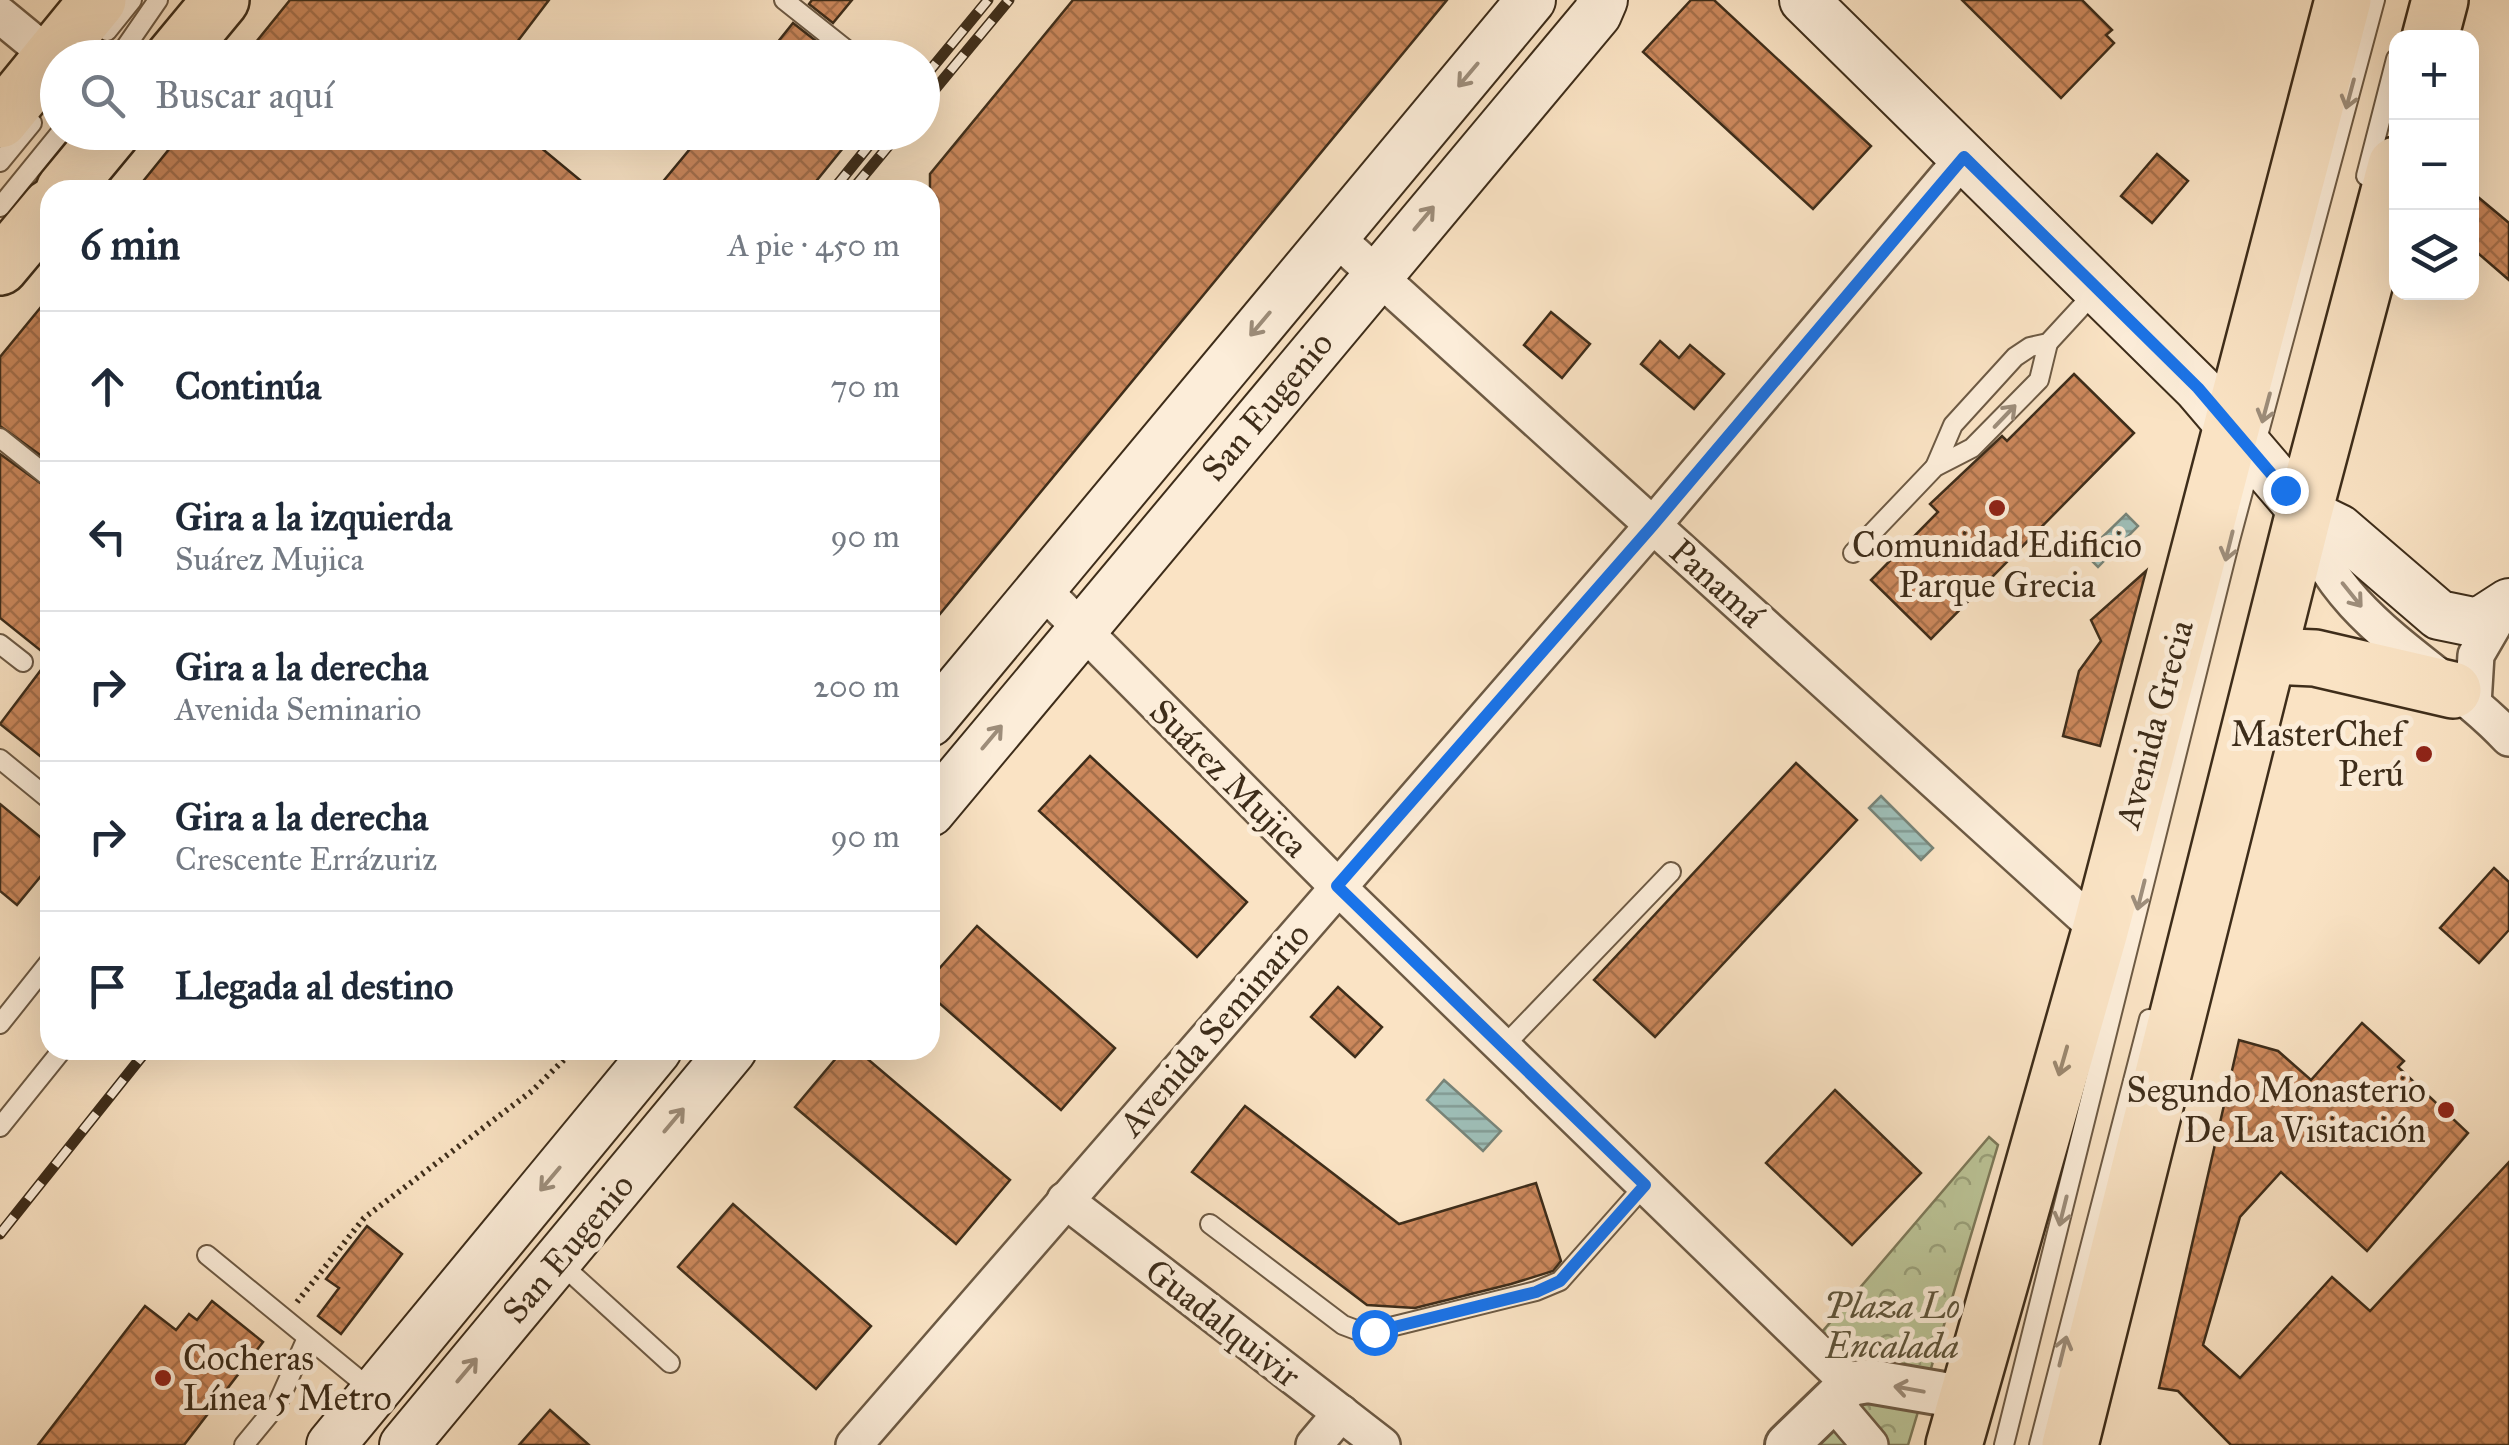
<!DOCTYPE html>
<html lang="es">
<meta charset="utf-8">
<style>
body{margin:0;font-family:"IM FELL Great Primer",serif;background:#f6f6f7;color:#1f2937}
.controls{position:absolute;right:30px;top:30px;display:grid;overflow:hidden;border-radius:20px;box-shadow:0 10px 40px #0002}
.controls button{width:90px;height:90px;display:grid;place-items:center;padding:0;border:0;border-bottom:2px solid #e0e1e3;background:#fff;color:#1f2937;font:50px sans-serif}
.stop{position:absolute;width:30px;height:30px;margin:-22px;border:8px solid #1a73e8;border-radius:50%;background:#fff}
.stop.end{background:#1a73e8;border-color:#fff;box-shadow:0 2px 10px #0008}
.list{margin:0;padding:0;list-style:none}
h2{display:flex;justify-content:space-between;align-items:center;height:130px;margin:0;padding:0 40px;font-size:42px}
h2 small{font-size:32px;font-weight:400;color:#747a83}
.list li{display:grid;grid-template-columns:65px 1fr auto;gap:30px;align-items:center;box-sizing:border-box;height:150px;padding:0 40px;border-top:2px solid #e0e1e3}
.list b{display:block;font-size:38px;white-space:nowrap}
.list p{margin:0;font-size:32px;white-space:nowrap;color:#747a83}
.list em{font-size:32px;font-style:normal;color:#747a83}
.icon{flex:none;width:55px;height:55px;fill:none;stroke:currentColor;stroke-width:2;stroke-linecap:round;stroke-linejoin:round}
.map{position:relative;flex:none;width:2509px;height:1445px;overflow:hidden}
.search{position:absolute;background:#fff;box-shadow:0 10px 40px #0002;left:40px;top:40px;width:900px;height:110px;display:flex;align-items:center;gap:25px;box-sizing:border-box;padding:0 35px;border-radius:55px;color:#747a83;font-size:38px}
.panel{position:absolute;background:#fff;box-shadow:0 10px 40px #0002;left:40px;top:180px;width:900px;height:880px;border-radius:30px}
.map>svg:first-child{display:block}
</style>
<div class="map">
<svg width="2509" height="1445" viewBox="0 0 2509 1445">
<defs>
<pattern id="park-crowns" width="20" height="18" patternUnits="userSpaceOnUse" patternTransform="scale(2.5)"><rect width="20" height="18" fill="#bbc497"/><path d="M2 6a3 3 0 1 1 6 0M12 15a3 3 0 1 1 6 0" fill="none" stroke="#99a07a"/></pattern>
<pattern id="water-rules" width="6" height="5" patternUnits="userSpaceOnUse" patternTransform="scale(2.5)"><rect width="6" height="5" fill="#9ebeb7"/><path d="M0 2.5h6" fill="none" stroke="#829b94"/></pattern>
<pattern id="building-cross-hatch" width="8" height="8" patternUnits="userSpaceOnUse" patternTransform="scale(2.5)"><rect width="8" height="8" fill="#cc885c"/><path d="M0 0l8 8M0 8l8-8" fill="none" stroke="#a7704b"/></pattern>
</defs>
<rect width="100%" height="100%" fill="#fae3c4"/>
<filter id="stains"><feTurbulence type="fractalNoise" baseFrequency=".002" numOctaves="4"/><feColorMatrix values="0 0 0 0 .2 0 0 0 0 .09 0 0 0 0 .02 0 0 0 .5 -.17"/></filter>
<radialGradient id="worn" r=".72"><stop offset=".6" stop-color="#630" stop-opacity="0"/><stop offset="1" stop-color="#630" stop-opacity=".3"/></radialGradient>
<!-- park -->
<path fill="url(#park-crowns)" stroke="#7c7858" stroke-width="2.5" d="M1989 1137 1998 1145 1908 1445H1808L1869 1378 1822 1332Z"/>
<!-- water -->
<g fill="url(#water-rules)" stroke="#788478" stroke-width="2.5">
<path d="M2126 514 2138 526 2098 567 2085 554Z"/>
<path d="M1881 796 1933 848 1921 860 1869 808Z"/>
<path d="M1444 1080 1501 1131 1483 1151 1427 1100Z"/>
</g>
<!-- building -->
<g fill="url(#building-cross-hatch)" stroke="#3e2d1a" stroke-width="2.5">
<path d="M290 0H549L505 58H243Z"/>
<path d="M812 0H852L833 23 809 4Z"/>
<path d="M1073 0H1447L930 626V174Z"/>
<path d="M1691 0H1714L1871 146 1813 209 1643 52Z"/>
<path d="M1962 0H2082L2112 30 2106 35 2114 43 2061 98Z"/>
<path d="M793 23 816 41 802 58H765Z"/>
<path d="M183 132H522L592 190H136Z"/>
<path d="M704 132H856L809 190H656Z"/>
<path d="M2157 154 2188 181 2152 223 2121 196Z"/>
<path d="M2472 192 2509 223V280L2472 248Z"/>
<path d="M50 296V462L0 426V357Z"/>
<path d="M1551 312 1590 344 1562 378 1524 345Z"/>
<path d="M1660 341 1679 358 1690 345 1724 374 1694 409 1641 364Z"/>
<path d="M2074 374 2134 433 1931 639 1871 580 1938 512 1930 504 2002 436 2007 441Z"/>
<path d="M0 454 50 490V658L0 618Z"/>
<path d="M2146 571 2100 746 2063 736 2079 671 2101 641 2091 620Z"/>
<path d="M50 658V764L0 724Z"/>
<path d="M1090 756 1247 902 1197 957 1039 811Z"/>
<path d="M1796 763 1857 820 1655 1037 1594 980Z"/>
<path d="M0 804 50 845V865L17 905 0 891Z"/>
<path d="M2494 868 2509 882V930L2479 963 2440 928Z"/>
<path d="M977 926 1115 1048 1061 1110 930 995V979Z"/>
<path d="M1338 987 1382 1027 1355 1057 1311 1017Z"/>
<path d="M2362 1023 2404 1061 2398 1067 2468 1133 2367 1251 2281 1172 2240 1217 2203 1345 2240 1378 2332 1277 2370 1311 2509 1162V1445H2231L2178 1391 2159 1388 2239 1040 2278 1051 2311 1080Z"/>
<path d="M843 1050H857L1010 1180 956 1244 795 1107Z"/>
<path d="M1835 1090 1921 1173 1852 1245 1766 1163Z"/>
<path d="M1245 1106 1399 1224 1536 1183 1561 1261 1553 1271 1511 1284 1415 1308 1367 1305 1192 1172Z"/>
<path d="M733 1204 871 1326 816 1389 678 1267Z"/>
<path d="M367 1226 402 1254 341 1334 318 1316 339 1288 326 1279Z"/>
<path d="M212 1301 263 1342 184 1445H38L145 1306 176 1330 189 1314 197 1320Z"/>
<path d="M550 1410 589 1445H519Z"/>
</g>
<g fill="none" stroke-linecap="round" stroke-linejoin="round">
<!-- service casing -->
<g stroke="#6d5a44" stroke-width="22">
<g id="service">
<path d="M784 0 857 58"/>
<path d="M107 31 132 0"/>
<path d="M118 58 158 0"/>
<path d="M0 162 32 123"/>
<path d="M2366 176 2396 59"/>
<path d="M0 207 61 132"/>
<path d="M0 438 50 478"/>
<path d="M1935 467 1953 425 2015 357 2030 347 2048 343 2095 292"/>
<path d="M1853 553 1935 467 1972 448 2039 380 2048 343"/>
<path d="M0 644 23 662"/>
<path d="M0 759 50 800"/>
<path d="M0 1024 50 961"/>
<path d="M1503 1047 1671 872"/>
<path d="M0 1127 62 1050"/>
<path d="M1210 1224 1343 1325 1359 1331H1374L1536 1291 1560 1281 1645 1185"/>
<path d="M207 1255 373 1391"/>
<path d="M560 1263 670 1363"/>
<path d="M244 1445 277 1405 307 1338"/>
<path d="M2004 1445 2230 540 2375 0"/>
<path d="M2039 1445 2149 1019"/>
</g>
</g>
<!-- minor casing -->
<g stroke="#6d5a44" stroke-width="40">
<g id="minor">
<path d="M0 15 51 57"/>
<path d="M1333 235 2100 931"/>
<path d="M2304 513C2329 618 2442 666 2509 738"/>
<path d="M1041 588 1337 886 1850 1384"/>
<path d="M2473 704 2476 655 2501 612"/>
<path d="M1065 1200 1382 1445"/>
<path d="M1832 1400 1870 1445"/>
<path d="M854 1445 1653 525 1964 157"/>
<path d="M1314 1445 1341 1413"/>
</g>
</g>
<!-- tertiary casing -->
<g stroke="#6d5a44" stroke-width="48">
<path id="tertiary" d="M1787 1445 1850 1384 1868 1381 1967 1398"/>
</g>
<!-- secondary casing -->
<g stroke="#3e2d1a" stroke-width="52">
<g id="secondary">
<path d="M1804 0 2198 388 2304 512 2339 529 2439 615 2478 623 2509 603"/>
<path d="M930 722 1531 0"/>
<path d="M930 812 1597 14 1603 0"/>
<path d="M331 1445 657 1050"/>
<path d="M404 1445 732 1050"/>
</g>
</g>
<!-- primary casing -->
<g stroke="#3e2d1a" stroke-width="60">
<g id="primary">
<path d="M2430 38 2440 0"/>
<path d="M173 58 221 0"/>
<path d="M0 120 98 0"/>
<path d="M64 190 112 132"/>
<path d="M0 267 50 207"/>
<path d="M2270 656 2315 658 2453 690"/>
<path d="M1954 1445 2100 931 2343 0"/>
<path d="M2070 1445 2304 512 2396 165"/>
</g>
</g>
<!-- path -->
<path stroke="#3e2d1a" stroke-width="6" stroke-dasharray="2.5 5" stroke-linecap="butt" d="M297 1302 364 1218 532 1091 574 1050"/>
<!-- service -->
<use href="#service" stroke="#fcedd9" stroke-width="18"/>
<!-- minor -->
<use href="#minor" stroke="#fcedd9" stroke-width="35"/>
<!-- tertiary -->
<use href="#tertiary" stroke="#fcedd9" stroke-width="42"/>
<!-- secondary -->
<use href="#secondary" stroke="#fcedd9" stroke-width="48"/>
<!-- primary -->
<use href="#primary" stroke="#fae3c4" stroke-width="55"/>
<!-- rail casing -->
<g stroke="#3e2d1a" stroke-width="11">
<g id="rail">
<path d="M922 80 988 0"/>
<path d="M922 105 1009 0"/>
<path d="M833 190 880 132"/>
<path d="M852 190 900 132"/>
<path d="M0 1234 147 1050"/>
</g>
</g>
<!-- rail -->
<use href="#rail" stroke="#fcedd9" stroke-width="8" stroke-dasharray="22" stroke-linecap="butt"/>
</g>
<!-- one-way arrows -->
<defs><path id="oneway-shaft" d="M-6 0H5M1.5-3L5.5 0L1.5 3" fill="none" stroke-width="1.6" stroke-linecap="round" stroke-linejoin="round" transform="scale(2.5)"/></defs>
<g stroke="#9d8d7a">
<use href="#oneway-shaft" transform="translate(1468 75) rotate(130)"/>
<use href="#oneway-shaft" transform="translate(2350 94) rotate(105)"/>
<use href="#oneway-shaft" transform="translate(1424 218) rotate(-50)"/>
<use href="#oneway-shaft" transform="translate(1260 324) rotate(130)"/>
<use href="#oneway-shaft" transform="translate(2266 408) rotate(105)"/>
<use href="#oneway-shaft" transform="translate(2005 416) rotate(-46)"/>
<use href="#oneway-shaft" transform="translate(2229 546) rotate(104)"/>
<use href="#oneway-shaft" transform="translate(2352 595) rotate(51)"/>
<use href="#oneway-shaft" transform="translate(992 737) rotate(-50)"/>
<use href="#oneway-shaft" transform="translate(2141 895) rotate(104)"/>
<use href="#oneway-shaft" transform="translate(674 1120) rotate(-50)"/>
<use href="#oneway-shaft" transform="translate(550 1179) rotate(130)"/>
<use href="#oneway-shaft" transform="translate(2063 1211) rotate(104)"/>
<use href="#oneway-shaft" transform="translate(2063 1351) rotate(-76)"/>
<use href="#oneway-shaft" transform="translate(467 1370) rotate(-50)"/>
<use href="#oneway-shaft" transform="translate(1909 1389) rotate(-170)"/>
</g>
<use stroke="#9c886f" href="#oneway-shaft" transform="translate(2063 1061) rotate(106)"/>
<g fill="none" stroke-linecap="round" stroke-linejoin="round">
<!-- route -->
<path stroke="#1a73e8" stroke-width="12" d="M1374 1332 1536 1292 1560 1281 1645 1185 1337 886 1653 525 1964 157 2198 388 2285 490"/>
</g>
<!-- markers -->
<g fill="#8f2418" stroke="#fcedd9" stroke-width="4">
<circle cx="1997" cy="508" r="10"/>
<circle cx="2424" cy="754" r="10"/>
<circle cx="2446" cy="1110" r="10"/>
<circle cx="163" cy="1378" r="10"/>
</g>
<g text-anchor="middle" stroke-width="10" stroke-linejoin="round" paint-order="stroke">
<!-- street labels -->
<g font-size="35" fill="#3e2d1a" stroke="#fcedd9">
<text transform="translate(1267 406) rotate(-50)" y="12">San Eugenio</text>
<text transform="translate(1717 583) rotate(42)" y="12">Panamá</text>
<text transform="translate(2154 724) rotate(-75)" y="12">Avenida Grecia</text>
<text transform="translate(1229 778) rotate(45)" y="12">Suárez Mujica</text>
<text transform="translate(1214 1029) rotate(-49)" y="12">Avenida Seminario</text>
<text transform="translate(568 1248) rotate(-50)" y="12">San Eugenio</text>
<text transform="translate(1223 1323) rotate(38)" y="12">Guadalquivir</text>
</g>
<!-- poi labels -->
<g font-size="35" fill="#3e2d1a" stroke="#fcedd9" text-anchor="end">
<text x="1997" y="557" text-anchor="middle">Comunidad Edificio<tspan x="1997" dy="40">Parque Grecia</tspan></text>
<text x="2404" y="746">MasterChef<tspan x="2404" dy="40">Perú</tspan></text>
<text x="2426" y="1102">Segundo Monasterio<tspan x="2426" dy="40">De La Visitación</tspan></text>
<text x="183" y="1370" text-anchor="start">Cocheras<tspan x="183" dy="40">Línea 5 Metro</tspan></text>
</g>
<!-- park labels -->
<g font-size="35" font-style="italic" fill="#5d5339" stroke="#fcedd9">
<text x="1892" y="1318">Plaza Lo<tspan x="1892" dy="40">Encalada</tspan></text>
</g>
</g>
<rect width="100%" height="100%" filter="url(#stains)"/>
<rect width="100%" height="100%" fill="url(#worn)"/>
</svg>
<div class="controls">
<button>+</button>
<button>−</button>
<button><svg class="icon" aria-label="layers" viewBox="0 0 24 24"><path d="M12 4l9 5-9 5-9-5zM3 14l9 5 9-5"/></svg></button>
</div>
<div class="stop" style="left:1374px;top:1332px"></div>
<div class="stop end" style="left:2285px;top:490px"></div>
<div class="search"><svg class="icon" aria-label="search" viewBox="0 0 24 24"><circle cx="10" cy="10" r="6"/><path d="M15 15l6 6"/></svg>Buscar aquí</div>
<section class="panel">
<h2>6 min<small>A pie · 450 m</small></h2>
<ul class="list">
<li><svg class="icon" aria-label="ahead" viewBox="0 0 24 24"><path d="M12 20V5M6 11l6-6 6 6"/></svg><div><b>Continúa</b></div><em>70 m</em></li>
<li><svg class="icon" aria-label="left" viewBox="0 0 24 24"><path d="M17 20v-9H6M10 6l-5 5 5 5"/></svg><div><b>Gira a la izquierda</b><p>Suárez Mujica</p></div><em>90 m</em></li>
<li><svg class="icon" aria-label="right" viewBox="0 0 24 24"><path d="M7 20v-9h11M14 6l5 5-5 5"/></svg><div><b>Gira a la derecha</b><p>Avenida Seminario</p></div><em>200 m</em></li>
<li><svg class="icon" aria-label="right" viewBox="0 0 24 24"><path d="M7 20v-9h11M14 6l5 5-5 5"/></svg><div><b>Gira a la derecha</b><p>Crescente Errázuriz</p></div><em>90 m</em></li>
<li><svg class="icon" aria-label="arrive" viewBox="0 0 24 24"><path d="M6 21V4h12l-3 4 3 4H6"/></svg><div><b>Llegada al destino</b></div></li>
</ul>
</section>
</div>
